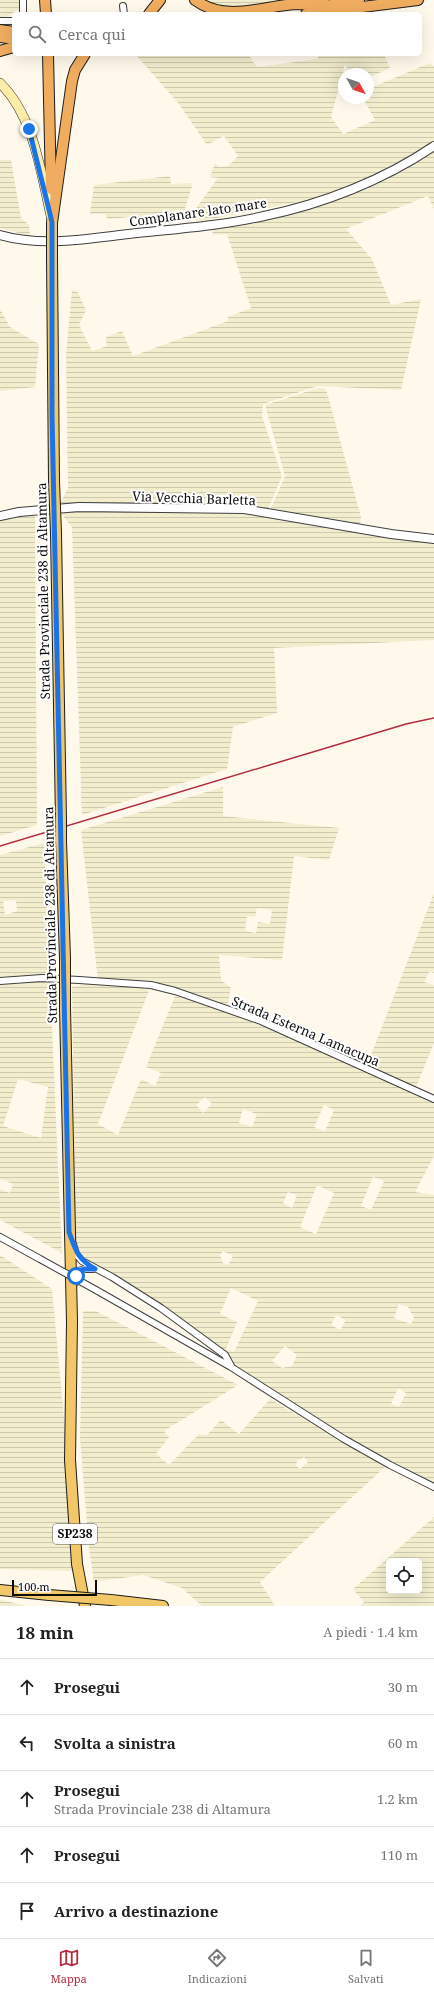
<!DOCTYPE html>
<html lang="it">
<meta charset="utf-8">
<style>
body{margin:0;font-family:"Noto Serif",serif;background:#f6f6f6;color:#222}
.controls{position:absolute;right:12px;bottom:12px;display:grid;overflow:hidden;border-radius:6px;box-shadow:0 4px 16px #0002}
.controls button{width:36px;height:36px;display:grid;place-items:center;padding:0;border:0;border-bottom:1px solid #e0e0e0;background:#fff;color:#222;font:20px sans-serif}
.compass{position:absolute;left:338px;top:68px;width:36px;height:36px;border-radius:50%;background:#fff;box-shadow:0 4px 16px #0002;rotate:130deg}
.scale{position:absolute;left:12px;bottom:10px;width:85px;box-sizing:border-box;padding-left:4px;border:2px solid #0c0c0c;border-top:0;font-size:11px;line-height:14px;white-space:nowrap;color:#0c0c0c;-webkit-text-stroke:3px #fff;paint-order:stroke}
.stop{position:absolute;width:12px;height:12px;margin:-9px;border:3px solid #1a73e8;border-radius:50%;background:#fff}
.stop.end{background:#1a73e8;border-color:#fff;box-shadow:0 1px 4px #0008}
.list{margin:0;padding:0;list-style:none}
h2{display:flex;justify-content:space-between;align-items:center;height:52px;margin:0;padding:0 16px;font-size:17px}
h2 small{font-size:13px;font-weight:400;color:#767676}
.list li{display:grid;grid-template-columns:26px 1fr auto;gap:12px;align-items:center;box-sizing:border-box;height:56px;padding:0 16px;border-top:1px solid #e0e0e0}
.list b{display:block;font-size:15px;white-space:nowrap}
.list p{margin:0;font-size:13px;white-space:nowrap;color:#767676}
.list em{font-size:13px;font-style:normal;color:#767676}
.icon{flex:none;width:22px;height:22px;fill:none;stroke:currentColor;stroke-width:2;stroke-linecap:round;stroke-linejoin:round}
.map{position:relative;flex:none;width:434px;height:1606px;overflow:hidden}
.search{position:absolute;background:#fff;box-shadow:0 4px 16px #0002;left:12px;right:12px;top:12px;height:44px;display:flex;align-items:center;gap:10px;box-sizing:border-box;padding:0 14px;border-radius:6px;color:#767676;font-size:15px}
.sheet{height:332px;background:#fff}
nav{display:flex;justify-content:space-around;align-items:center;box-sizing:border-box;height:56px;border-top:1px solid #e0e0e0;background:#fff;font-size:11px;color:#767676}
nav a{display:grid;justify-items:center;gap:2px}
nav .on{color:#b52b3b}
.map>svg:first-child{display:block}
</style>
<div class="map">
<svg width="434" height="1606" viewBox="0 0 434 1606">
<defs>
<pattern id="farmland-rules" width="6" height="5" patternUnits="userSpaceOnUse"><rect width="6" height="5" fill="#f2edcd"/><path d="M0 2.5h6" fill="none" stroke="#cecaaf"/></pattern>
</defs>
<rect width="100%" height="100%" fill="#fef9eb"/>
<!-- farmland -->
<g fill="url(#farmland-rules)" fill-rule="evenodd">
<path d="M0 0H23L19 9 4 18H0Z"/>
<path d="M204 0H316L233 10Z"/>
<path d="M135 54H248L257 67 317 59 319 56 318 54H384L390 68 368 78V74H350L345 64 331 117 343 134 375 120 363 98H368V89L430 63 434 66V141L421 150 362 181 308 200 196 222 197 207 218 178 210 177 215 163 219 167 228 166 238 156 224 136 207 145 179 104Z"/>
<path d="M434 150V209L428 196 346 229 372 259 391 305 421 299 401 390 318 386 263 404 262 416 282 476 268 510 59 505 68 488 66 355 72 290 77 291 86 310 79 325 92 351 107 346 106 337 122 331 133 356 228 321V317L251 308 227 234 213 235 212 227 364 188Z"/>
<path d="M0 160H11L21 218 29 225 30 236 0 228Z"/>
<path d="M170 176 171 184 193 183 184 212 108 219 105 214H90L94 185Z"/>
<path d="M0 309 10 327 39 344 35 387 0 391Z"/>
<path d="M318 388 326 389 361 517 360 525 270 510 285 476 265 405Z"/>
<path d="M59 510 252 512 434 541V640L274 648 277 713 233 727 227 769 82 815 72 528Z"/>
<path d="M35 513 37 825 0 836V518Z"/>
<path d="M223 787V816L339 828 329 860 294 856 282 960 219 955 221 980 231 988 227 1008 151 985 98 1124 118 1135 141 1079 155 1086 161 1073 146 1067 175 996 234 1015 366 1068 434 893V973L430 971 424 982 434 985V1043L416 1087 434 1095V1156L415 1192 434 1195V1491L231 1367 225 1355 161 1308 95 1269 76 1254 72 987 98 981 81 830ZM257 908 272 910 270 924 258 922 256 933 245 931 247 916 255 917ZM205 1097 212 1104 203 1113 196 1105ZM324 1105 334 1110 325 1131 314 1127ZM243 1109 257 1114 252 1127 239 1123ZM373 1177 384 1181 371 1210 361 1206ZM317 1185 334 1193 316 1234 300 1227ZM288 1192 297 1195 292 1208 283 1203ZM223 1251 233 1256 228 1265 223 1263 220 1255ZM231 1288 258 1301 234 1352 226 1349 237 1322 220 1314ZM399 1304 408 1307 414 1318 411 1324 394 1318ZM336 1315 346 1320 340 1330 331 1325ZM285 1346 297 1355 292 1366 282 1368 272 1361ZM398 1388 406 1393 399 1407 391 1404Z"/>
<path d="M44 843 58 1166 62 1253 0 1220V1189L10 1193 13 1184 1 1179 0 1180V855ZM16 900 17 911 5 915 3 901ZM18 1079 48 1087 41 1138 3 1126Z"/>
<path d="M0 1255 52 1289 68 1462 75 1571 0 1569Z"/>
<path d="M83 1311H96L238 1385 164 1431 169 1437 156 1454 169 1465 199 1434 207 1435 221 1420 239 1434 270 1399 385 1467 260 1582 275 1606H202L182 1588 143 1575 94 1582 89 1548 80 1438ZM304 1457 308 1462 300 1469 296 1465 297 1461Z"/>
<path d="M434 1517V1606H360L364 1602 353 1589ZM389 1561H419V1591H389Z"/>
<path d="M0 1600 28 1606H0Z"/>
</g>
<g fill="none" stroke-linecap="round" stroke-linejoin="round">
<!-- minor casing -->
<g stroke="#3f3f3f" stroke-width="8">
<g id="minor">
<path d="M123 6 124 14"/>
<path d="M23 14V0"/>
<path d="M0 21H14"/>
<path d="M0 981 42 978 79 980 151 985 175 991 261 1021 434 1099"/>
<path d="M0 1237 40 1259"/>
<path d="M73 1244 76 1254 82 1261 112 1277 161 1308 225 1355 231 1366"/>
<path d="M76 1282 75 1276 78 1271 85 1269H93"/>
<path d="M96 1290 231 1367 344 1439 390 1465 434 1487"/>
</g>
</g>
<!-- tertiary casing -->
<g stroke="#3f3f3f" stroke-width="10">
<g id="tertiary">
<path d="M0 235C42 247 86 239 129 234 174 229 220 226 264 216 323 204 384 180 434 146"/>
<path d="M0 516 19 512 79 507 244 509 391 534 434 539"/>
</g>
</g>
<!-- secondary casing -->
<g stroke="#2e2e2e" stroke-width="10">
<path id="secondary" d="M0 83C35 117 41 175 52 220"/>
</g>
<!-- primary casing -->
<g stroke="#1d1d1d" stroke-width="12">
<g id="primary">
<path d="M52 258 54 481"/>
<path d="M56 533 61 820"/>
<path d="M61 841 65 958"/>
<path d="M65 1008 72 1322 70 1460 77 1564 85 1606"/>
<path d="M0 1590 49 1595"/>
<path d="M111 1600 163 1606"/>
</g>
</g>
<!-- trunk casing -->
<g stroke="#1d1d1d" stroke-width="12">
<g id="trunk">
<path d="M45 0 46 14"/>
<path d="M195 0C226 23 262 6 296 4 306 4 317 5 327 5"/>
<path d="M333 4 359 0"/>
<path d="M149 14 160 0"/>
<path d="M306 14 418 0"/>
<path d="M0 30 14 32"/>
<path d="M0 37 14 39"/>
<path d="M0 51 14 47"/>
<path d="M48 54 51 189"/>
<path d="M52 223 72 81 75 70 85 54"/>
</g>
</g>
<!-- minor -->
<use href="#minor" stroke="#fff" stroke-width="6"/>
<!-- tertiary -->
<use href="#tertiary" stroke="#fff" stroke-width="8"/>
<!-- secondary -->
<use href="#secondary" stroke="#fbeca9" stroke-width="9"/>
<!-- primary -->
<use href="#primary" stroke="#f2c767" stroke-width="10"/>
<!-- trunk -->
<use href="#trunk" stroke="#f0ad60" stroke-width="10"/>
<!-- rail -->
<path stroke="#b52b3b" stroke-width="1.5" d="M0 846 406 724 434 718"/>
<!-- minor-bridge casing -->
<g stroke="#3f3f3f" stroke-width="8" stroke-linecap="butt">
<path id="minor-bridge" d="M40 1259 96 1290"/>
</g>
<!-- primary-bridge casing -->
<g stroke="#1d1d1d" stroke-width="12" stroke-linecap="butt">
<g id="primary-bridge">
<path d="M52 258V223"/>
<path d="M54 481 56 533"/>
<path d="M61 820V841"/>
<path d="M65 958V1008"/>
<path d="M49 1595 111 1600"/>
</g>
</g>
<!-- minor-bridge -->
<use href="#minor-bridge" stroke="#fff" stroke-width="6"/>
<!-- primary-bridge -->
<use href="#primary-bridge" stroke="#f2c767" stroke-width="10"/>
</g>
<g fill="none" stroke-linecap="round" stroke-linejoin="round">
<!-- route -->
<path stroke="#1a73e8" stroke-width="5" d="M29 129 52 222V414L69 1232C76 1251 77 1258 95 1269H85L78 1271 76 1276"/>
</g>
<g text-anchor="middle" stroke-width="4" stroke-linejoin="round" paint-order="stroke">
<!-- shield labels -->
<rect fill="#fff" stroke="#555" stroke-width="1" x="53" y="1524" width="44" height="20" rx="3"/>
<g font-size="12" font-weight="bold" fill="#0c0c0c">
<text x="75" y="1538">SP238</text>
</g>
<!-- street labels -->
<g font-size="13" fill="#0c0c0c" stroke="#fff">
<text transform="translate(198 212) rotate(-8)" y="5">Complanare lato mare</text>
<text transform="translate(194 498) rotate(2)" y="5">Via Vecchia Barletta</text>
<text transform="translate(43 591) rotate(-91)" y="5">Strada Provinciale 238 di Altamura</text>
<text transform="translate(50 915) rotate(-91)" y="5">Strada Provinciale 238 di Altamura</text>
<text transform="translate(306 1031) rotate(23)" y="5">Strada Esterna Lamacupa</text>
</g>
</g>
</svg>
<div class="controls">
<button><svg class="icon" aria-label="locate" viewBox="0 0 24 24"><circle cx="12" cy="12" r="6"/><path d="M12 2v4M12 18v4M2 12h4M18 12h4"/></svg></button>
</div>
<svg class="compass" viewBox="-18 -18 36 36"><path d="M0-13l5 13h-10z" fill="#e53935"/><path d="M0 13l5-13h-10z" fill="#767676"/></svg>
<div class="scale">100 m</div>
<div class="stop" style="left:76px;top:1276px"></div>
<div class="stop end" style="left:29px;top:129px"></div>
<div class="search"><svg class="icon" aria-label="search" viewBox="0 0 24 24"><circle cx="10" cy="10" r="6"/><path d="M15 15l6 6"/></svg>Cerca qui</div>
</div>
<section class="sheet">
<h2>18 min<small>A piedi · 1.4 km</small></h2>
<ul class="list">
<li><svg class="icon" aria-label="ahead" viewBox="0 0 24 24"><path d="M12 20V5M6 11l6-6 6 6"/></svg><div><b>Prosegui</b></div><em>30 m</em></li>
<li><svg class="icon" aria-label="left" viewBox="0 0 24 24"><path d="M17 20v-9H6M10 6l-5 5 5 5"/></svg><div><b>Svolta a sinistra</b></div><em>60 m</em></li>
<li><svg class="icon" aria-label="ahead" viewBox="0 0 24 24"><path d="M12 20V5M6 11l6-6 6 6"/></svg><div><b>Prosegui</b><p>Strada Provinciale 238 di Altamura</p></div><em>1.2 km</em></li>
<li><svg class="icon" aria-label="ahead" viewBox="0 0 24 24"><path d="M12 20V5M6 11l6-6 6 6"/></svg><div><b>Prosegui</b></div><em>110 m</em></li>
<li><svg class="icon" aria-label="arrive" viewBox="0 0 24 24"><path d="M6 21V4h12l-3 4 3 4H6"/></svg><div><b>Arrivo a destinazione</b></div></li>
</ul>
</section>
<nav>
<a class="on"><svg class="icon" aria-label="map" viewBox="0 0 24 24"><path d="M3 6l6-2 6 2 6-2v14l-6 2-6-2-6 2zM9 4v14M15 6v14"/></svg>Mappa</a>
<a><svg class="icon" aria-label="directions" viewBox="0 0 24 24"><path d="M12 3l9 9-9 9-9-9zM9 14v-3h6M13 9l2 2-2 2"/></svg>Indicazioni</a>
<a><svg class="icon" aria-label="saved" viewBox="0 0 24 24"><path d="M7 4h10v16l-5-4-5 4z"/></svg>Salvati</a>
</nav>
